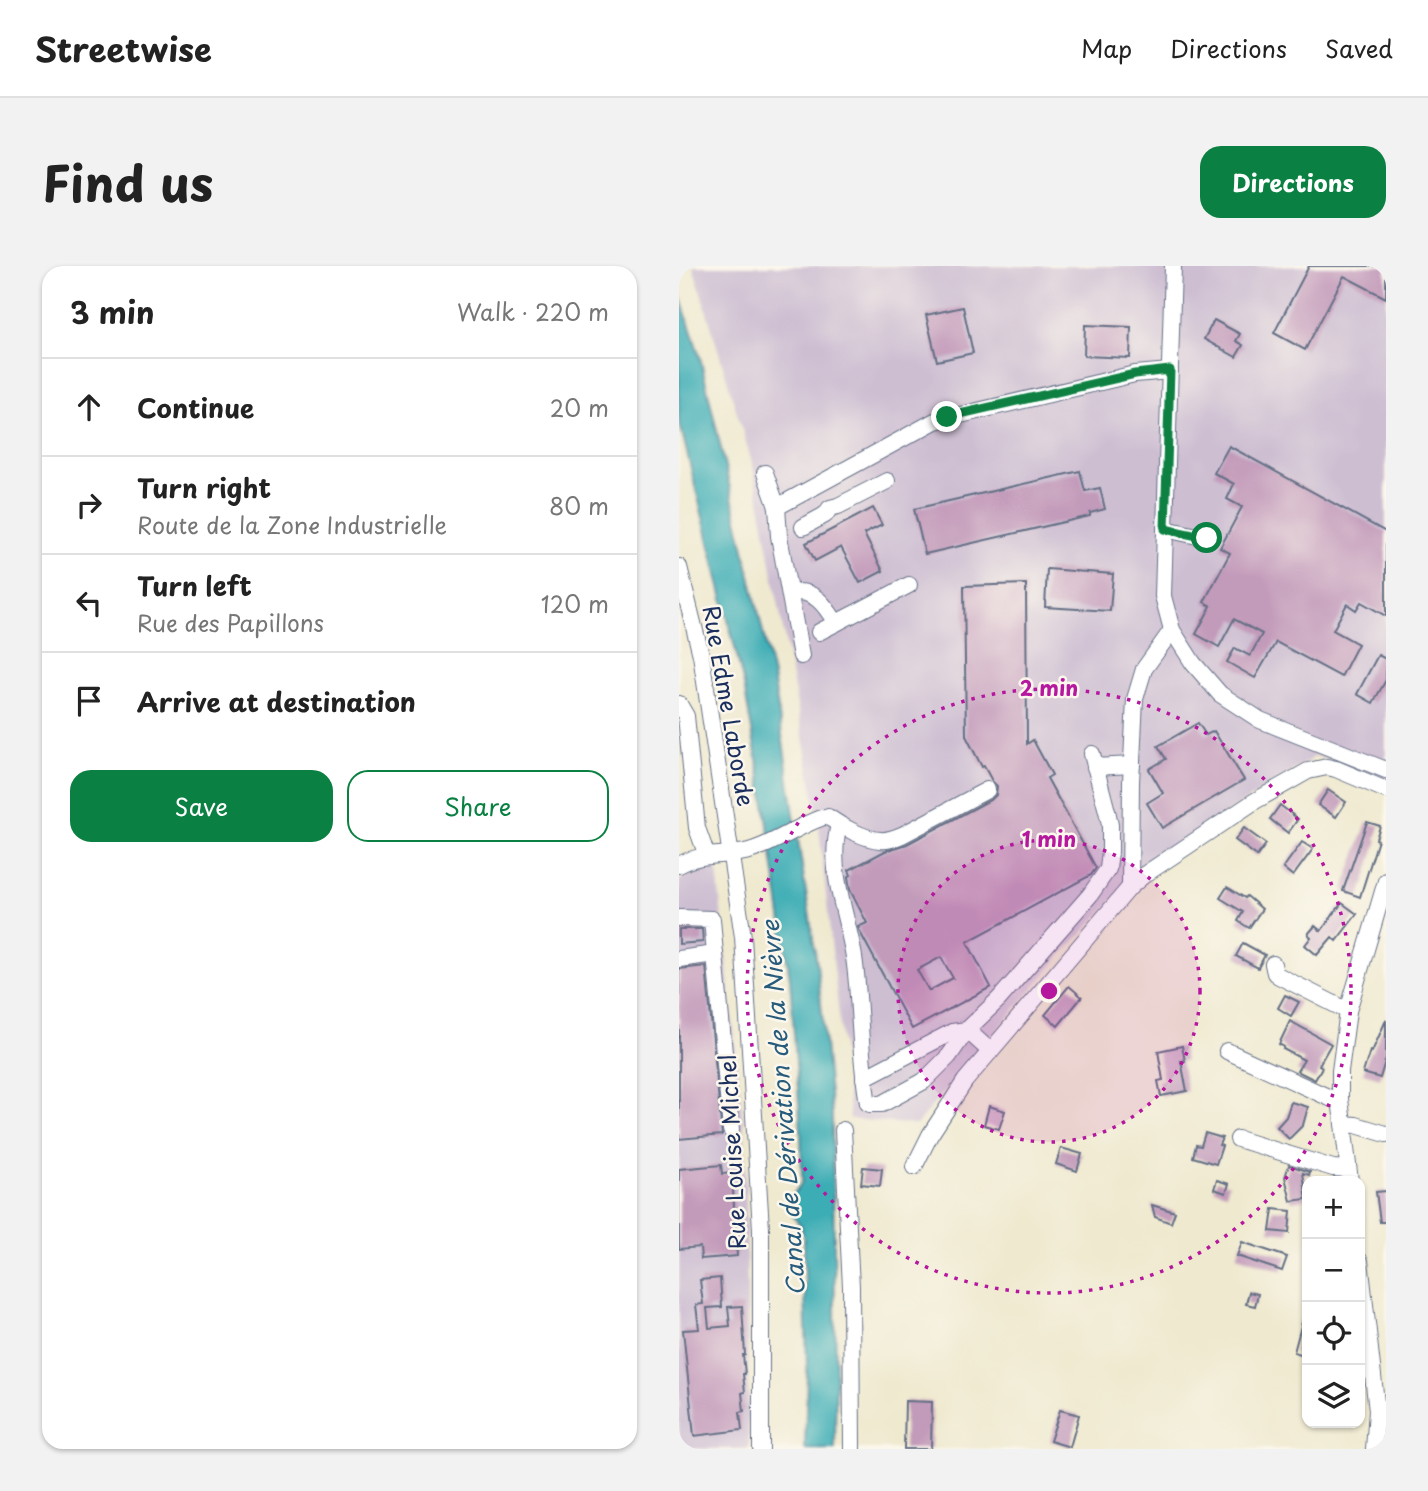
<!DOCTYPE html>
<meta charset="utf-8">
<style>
body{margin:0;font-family:"Playpen Sans",sans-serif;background:#f2f2f2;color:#222}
.controls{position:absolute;right:21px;bottom:21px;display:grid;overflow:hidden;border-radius:14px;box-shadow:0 2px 5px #0004}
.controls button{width:63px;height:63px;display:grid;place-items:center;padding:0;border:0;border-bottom:2px solid #e0e0e0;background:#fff;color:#222;font:35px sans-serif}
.stop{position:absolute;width:21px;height:21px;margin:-16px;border:5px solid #0b8043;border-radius:50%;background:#fff}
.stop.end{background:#0b8043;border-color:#fff;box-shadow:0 2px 7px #0008}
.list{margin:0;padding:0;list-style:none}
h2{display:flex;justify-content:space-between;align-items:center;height:91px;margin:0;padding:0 28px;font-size:30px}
h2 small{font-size:23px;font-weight:400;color:#767676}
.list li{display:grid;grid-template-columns:46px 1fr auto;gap:21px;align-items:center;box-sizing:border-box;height:98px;padding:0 28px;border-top:2px solid #e0e0e0}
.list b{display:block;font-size:26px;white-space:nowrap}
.list p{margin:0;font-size:23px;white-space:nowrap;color:#767676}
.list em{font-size:23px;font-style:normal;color:#767676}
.actions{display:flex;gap:14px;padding:21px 28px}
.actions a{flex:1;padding:16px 0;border:2px solid #0b8043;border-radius:21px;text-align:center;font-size:24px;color:#0b8043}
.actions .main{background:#0b8043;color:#fff}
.icon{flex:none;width:38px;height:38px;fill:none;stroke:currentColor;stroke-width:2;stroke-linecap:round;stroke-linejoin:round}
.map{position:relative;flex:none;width:707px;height:1183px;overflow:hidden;border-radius:21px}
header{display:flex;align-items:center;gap:42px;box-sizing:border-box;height:98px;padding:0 35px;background:#fff;border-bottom:2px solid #e0e0e0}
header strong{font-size:33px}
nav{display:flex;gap:38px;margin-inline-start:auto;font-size:24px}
.intro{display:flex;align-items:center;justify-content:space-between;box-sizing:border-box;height:168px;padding:0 42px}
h1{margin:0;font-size:49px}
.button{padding:18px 32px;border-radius:21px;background:#0b8043;color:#fff;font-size:24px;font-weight:700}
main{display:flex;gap:42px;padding:0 42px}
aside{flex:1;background:#fff;border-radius:21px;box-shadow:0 2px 5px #0004}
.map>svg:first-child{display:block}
</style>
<header>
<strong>Streetwise</strong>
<nav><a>Map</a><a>Directions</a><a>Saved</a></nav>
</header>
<div class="intro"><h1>Find us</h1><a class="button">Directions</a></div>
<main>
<aside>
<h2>3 min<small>Walk · 220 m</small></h2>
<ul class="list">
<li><svg class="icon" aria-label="ahead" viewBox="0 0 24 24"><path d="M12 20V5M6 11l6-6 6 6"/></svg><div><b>Continue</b></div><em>20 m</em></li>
<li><svg class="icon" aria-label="right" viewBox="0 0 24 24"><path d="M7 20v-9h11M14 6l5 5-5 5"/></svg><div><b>Turn right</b><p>Route de la Zone Industrielle</p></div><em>80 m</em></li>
<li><svg class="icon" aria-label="left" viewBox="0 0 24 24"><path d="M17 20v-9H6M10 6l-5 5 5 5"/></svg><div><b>Turn left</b><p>Rue des Papillons</p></div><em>120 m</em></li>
<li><svg class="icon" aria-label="arrive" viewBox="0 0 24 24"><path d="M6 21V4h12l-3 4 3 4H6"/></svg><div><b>Arrive at destination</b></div></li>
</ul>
<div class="actions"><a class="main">Save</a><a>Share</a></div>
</aside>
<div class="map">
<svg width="707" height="1183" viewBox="0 0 707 1183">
<rect width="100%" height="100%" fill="#fbf7ec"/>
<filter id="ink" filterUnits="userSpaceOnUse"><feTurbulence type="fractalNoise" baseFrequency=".0143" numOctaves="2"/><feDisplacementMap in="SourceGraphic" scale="14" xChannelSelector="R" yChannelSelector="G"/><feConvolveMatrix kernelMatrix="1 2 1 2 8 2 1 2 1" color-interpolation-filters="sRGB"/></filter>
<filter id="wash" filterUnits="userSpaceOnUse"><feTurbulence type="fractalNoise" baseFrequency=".00686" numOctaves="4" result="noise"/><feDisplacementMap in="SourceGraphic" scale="28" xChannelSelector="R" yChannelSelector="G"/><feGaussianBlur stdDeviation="1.57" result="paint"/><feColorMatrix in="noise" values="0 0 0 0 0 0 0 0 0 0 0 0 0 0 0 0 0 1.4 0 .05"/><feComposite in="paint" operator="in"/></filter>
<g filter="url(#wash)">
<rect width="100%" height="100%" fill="#efe9cf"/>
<!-- industrial -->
<g fill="#cdbed2">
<path d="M14 0H707V517L637 490 474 594 382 689 237 859 171 853 139 553 74 200Z"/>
<path d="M37 595 66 872 70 1183H0V614Z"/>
</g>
<!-- water -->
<path fill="#3cadb5" stroke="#2c6e8a" stroke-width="2" d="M0 27 21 91 94 410 138 698 153 848 157 1105 156 1183H126L128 1104 125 975 122 960 114 950 112 940 114 929 123 916 122 865 111 713 86 539 65 419 0 154Z"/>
<g id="blocks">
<!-- building -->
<g fill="#c29aba" fill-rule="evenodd">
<path d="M630 0H707V32L665 10 626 84 595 67Z"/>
<path d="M284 41 294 87 258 95 247 49Z"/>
<path d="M535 54 561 68 557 75 564 79 557 91 525 73Z"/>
<path d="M406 59 452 61 451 92 405 90Z"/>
<path d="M550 180 707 266V350L682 336 677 344 668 338 654 364 679 378 662 411 597 376 576 412 548 396 556 382 571 390 583 368 555 353 540 381 517 368 532 340 525 336 551 287 541 282 563 241 548 233 555 218 535 207Z"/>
<path d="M401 205 406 225 421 222 426 243 411 247V250L246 288 235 243Z"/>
<path d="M194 242 203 259 185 268 204 305 181 317 162 281 136 295 127 277Z"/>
<path d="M368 303 434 308 431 345 366 341Z"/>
<path d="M347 318 348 478 354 474 373 509 368 512 417 602 412 609 288 676 312 721 233 763 181 666 179 661 188 657 171 624 169 611 172 609 170 604 206 585 228 578 313 533 317 529 318 520 313 515 305 500 303 501 287 470 285 320ZM262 691 274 712 250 725 238 704Z"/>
<path d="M699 389 707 393V414L694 437 678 428Z"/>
<path d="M519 457 527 469 535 465 565 514 483 562 468 537 484 527 470 503 487 493 479 480Z"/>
<path d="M649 524 667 536 657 551 639 539Z"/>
<path d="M601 539 619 553 609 567 591 553Z"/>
<path d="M688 556 701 560 697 573 699 574 681 631 664 625Z"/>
<path d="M565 562 587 578 578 590 556 574Z"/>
<path d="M623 576 634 583 614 610 604 602Z"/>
<path d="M548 621 566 632 568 630 583 643 570 662 559 655 564 646 541 632Z"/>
<path d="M663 637 678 648 657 675 653 671 638 689 626 679 632 671 629 668 636 660 642 665Z"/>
<path d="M0 663H23L24 676 0 678Z"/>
<path d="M564 677 586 689 579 702 557 690Z"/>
<path d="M27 700 43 869 0 873V703Z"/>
<path d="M390 720 403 731 379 760 366 749Z"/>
<path d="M606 729 620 736 612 750 599 742Z"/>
<path d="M707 754V792L701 812 684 807 691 785 693 786Z"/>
<path d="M611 755 652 778 640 799 643 801 636 814 618 805 625 794 604 783 605 781 600 778Z"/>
<path d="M503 780 506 795H502L508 825 482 830 479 815 484 814 479 785Z"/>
<path d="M612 836 629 841 624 859 610 873 598 861 607 851Z"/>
<path d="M310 840 326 845 320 863 305 859Z"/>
<path d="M526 867 543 872 540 879 543 880 537 898 514 891 517 879 522 880Z"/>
<path d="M382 882 403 888 398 905 377 898Z"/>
<path d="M42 899 43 908 53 907 58 990 22 993 21 981 0 983V903Z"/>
<path d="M610 899 631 906 630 909 624 907 628 933 612 935 606 911Z"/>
<path d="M184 901 203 903 201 920 182 918Z"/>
<path d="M538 914 550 918 547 927 535 923Z"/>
<path d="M707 925V956H701L697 926Z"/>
<path d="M473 939 496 946 492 957 476 951Z"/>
<path d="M594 943 612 945 610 967 591 965Z"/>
<path d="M563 976 608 991 603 1005 558 990Z"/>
<path d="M41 1012 43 1041 28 1042 30 1062 51 1060 49 1041 63 1040 66 1089H64L66 1108H64L66 1126 63 1127 65 1145 61 1146 63 1164 15 1170 4 1064 20 1063 17 1039 24 1038 21 1014Z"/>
<path d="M570 1026 579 1028 576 1040 567 1038Z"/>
<path d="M625 1049H628V1090L615 1086Z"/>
<path d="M226 1135 253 1136 252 1183H225Z"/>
<path d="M381 1144 400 1149 391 1181 371 1175Z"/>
</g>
</g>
</g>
<g filter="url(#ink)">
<use href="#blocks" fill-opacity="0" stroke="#657086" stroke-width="2"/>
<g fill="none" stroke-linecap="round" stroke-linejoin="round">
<!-- minor casing -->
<g stroke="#657086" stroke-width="18">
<g id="minor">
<path d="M494 0 484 330 493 364 514 397 541 428 581 454 707 504"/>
<path d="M86 207 98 241 100 270 122 390"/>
<path d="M98 241 256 155 456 108 491 105"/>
<path d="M124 261 146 249 151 242 159 240 208 215"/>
<path d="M486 263 528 272"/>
<path d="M0 301 22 389 64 671 82 963V1183"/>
<path d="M111 327C135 322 146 339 157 357"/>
<path d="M140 366 230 319"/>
<path d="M0 438 7 450 18 562 28 590"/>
<path d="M416 501 453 499"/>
<path d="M149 551C162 560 185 573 201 574 209 575 215 572 223 569L308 524"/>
<path d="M160 559C148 604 168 647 175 691 182 740 180 789 189 837L191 838H203L245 815 270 790 288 764 320 733 411 629 429 603 431 585V559L429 549 413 488"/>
<path d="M0 599C23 586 46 591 70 585 95 578 117 561 142 552"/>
<path d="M451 621 452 516 456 433 465 403 493 364"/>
<path d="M0 652 33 653 36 688"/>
<path d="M0 693 36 688 52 864"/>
<path d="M594 698 596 707 600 710 669 745"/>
<path d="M548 785 651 832 661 833"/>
<path d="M185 812 273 766 288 764 311 785"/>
<path d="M664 858 677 859 707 868"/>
<path d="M164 864 172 1021 173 1183"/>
<path d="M559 873 654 902 669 903"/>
<path d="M235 901 251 869 286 815 451 621 465 609 576 535 629 505 648 501 657 503 707 524"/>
<path d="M671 915 661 833V805L669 745 707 615"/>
<path d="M681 995 698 1145 695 1183"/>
</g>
</g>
<!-- minor -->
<use href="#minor" stroke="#fff" stroke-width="16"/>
</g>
</g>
<g fill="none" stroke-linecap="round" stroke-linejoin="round" filter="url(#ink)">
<!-- route -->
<path stroke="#0b8043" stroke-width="9" d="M268 151 456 108 491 104 486 263 528 272"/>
</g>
<!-- distance rings -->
<circle cx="370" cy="725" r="151" fill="#b5179e" fill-opacity=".12"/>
<g fill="none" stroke="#b5179e" stroke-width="3.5" stroke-dasharray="3.5 7">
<circle cx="370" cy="725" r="151"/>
<circle cx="370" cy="725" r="302"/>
</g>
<g text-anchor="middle" stroke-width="5" stroke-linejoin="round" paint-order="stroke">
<!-- street labels -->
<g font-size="23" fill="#1b2f5e" stroke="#fbf7ec">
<text transform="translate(49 440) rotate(80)" y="8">Rue Edme Laborde</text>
<text transform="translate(54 886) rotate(-93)" y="8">Rue Louise Michel</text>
</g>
<!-- water labels -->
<g font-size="24" font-style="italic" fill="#275b7c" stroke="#fbf7ec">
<text transform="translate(105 842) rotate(-94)" y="8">Canal de Dérivation de la Nièvre</text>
</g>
</g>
<circle cx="370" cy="725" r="10" fill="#b5179e" stroke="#fbf7ec" stroke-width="3.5"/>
<g font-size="21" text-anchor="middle" font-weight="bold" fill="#b5179e" stroke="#fbf7ec" stroke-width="5" stroke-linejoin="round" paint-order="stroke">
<text x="370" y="430">2 min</text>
<text x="370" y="581">1 min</text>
</g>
</svg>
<div class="controls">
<button>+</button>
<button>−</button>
<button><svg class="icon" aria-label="locate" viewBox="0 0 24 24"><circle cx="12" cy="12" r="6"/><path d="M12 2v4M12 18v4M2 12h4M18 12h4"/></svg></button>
<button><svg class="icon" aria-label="layers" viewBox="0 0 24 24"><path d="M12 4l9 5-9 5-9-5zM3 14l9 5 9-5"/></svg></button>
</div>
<div class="stop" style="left:528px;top:272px"></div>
<div class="stop end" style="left:268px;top:151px"></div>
</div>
</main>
